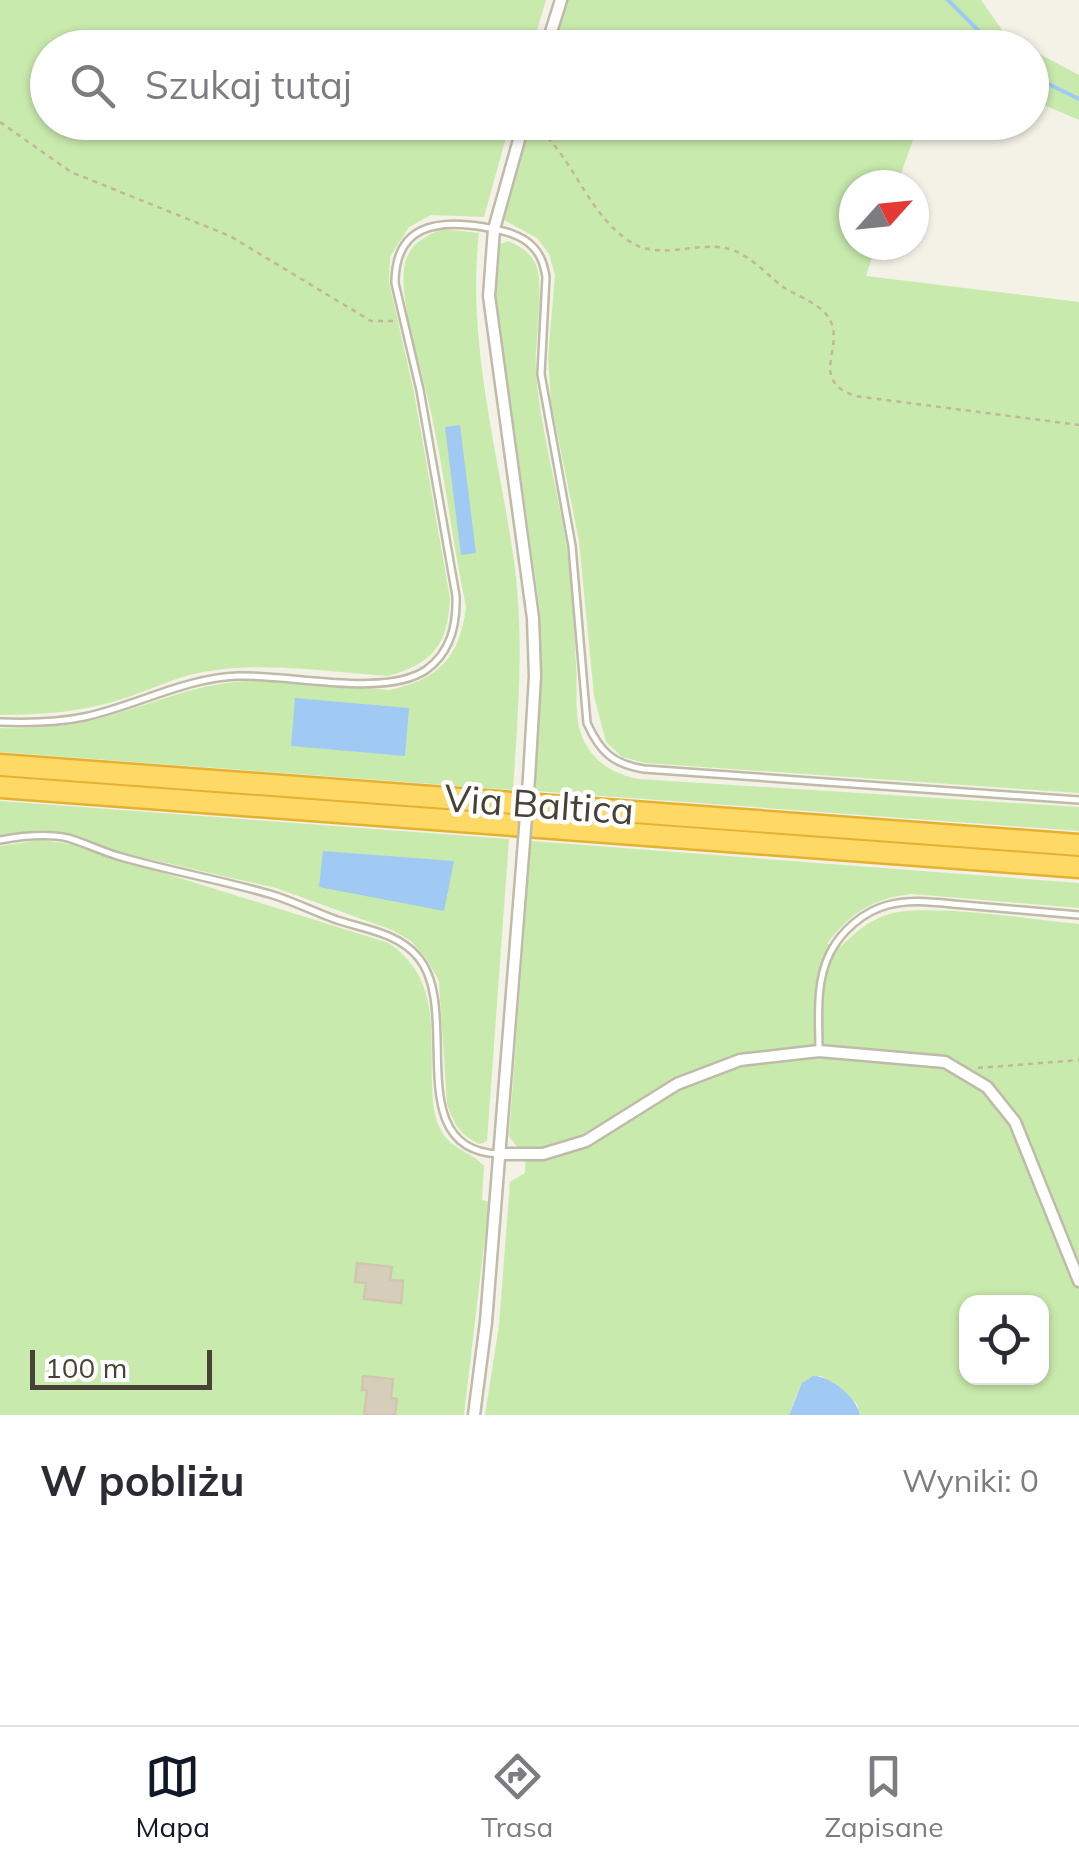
<!DOCTYPE html>
<html lang="pl">
<meta charset="utf-8">
<style>
body{margin:0;font-family:Mulish,sans-serif;background:#f2f2f3;color:#2b2b33}
.controls{position:absolute;right:30px;bottom:30px;display:grid;overflow:hidden;border-radius:20px;box-shadow:0 2px 8px #0004}
.controls button{width:90px;height:90px;display:grid;place-items:center;padding:0;border:0;border-bottom:2px solid #e1e1e2;background:#fff;color:#2b2b33;font:50px sans-serif}
.compass{position:absolute;left:839px;top:170px;width:90px;height:90px;border-radius:50%;background:#fff;box-shadow:0 2px 8px #0004;rotate:63deg}
.scale{position:absolute;left:30px;bottom:25px;width:182px;box-sizing:border-box;padding-left:10px;border:5px solid #474235;border-top:0;font-size:28px;line-height:35px;white-space:nowrap;color:#474235;-webkit-text-stroke:8px #fff;paint-order:stroke}
.list{margin:0;padding:0;list-style:none}
h2{display:flex;justify-content:space-between;align-items:center;height:130px;margin:0;padding:0 40px;font-size:42px}
h2 small{font-size:32px;font-weight:400;color:#7c7c81}
.icon{flex:none;width:55px;height:55px;fill:none;stroke:currentColor;stroke-width:2;stroke-linecap:round;stroke-linejoin:round}
.map{position:relative;flex:none;width:1079px;height:1415px;overflow:hidden}
.search{position:absolute;background:#fff;box-shadow:0 2px 8px #0004;left:30px;right:30px;top:30px;height:110px;display:flex;align-items:center;gap:25px;box-sizing:border-box;padding:0 35px;border-radius:55px;color:#7c7c81;font-size:38px}
.sheet{height:310px;background:#fff}
nav{display:flex;justify-content:space-around;align-items:center;box-sizing:border-box;height:140px;border-top:2px solid #e1e1e2;background:#fff;font-size:28px;color:#7c7c81}
nav a{display:grid;justify-items:center;gap:5px}
nav .on{color:#111827}
.map>svg:first-child{display:block}
</style>
<div class="map">
<svg width="1079" height="1415" viewBox="0 0 1079 1415">
<rect width="100%" height="100%" fill="#f4f1e6"/>
<!-- green -->
<g fill="#c9eaad" fill-rule="evenodd">
<path d="M0 0H546L532 47 48 48V122L510 123 484 217 431 215 409 227 390 257 389 282 414 392 450 598C448 644 433 664 388 676 327 672 263 661 203 672 174 677 149 691 122 699 82 712 41 715 0 715Z"/>
<path d="M567 0H981L1007 37 1026 47H553Z"/>
<path d="M1032 50 1079 75V120L1032 100Z"/>
<path d="M531 123H919L897 185H854V245H876L866 276 1079 302V793L645 763 622 757 606 742 594 696 579 541 551 402 548 358 555 275 549 254 537 238 504 220Z"/>
<path d="M442 229 479 233C466 344 500 458 515 568 524 642 518 715 513 790L0 752V728C39 729 77 726 115 714 150 704 183 690 220 684 275 675 335 686 390 690 439 679 460 657 466 607 452 541 445 474 430 408 423 373 397 297 405 264 409 244 425 236 442 229Z"/>
<path d="M508 241C520 246 531 253 536 265 545 288 534 343 536 372 540 427 556 482 565 537 572 579 574 623 576 666 578 689 573 720 584 741 596 764 614 774 638 779L1079 807V831L535 791 542 673 540 611 496 297 500 244Z"/>
<path d="M0 773 511 811V818L0 780Z"/>
<path d="M0 801 509 839 487 1141 480 1144C460 1136 454 1124 447 1104L439 981 426 958 411 941 392 930 276 888 119 852 67 833 42 830 0 835Z"/>
<path d="M41 840 70 844 389 943C440 979 430 1029 432 1086 433 1103 433 1117 442 1132 452 1150 472 1152 484 1166L482 1200 489 1202 464 1415H0V846Z"/>
<path d="M531 841 1079 883V908L912 894C873 898 850 913 827 944L841 946C854 934 868 921 886 915 923 902 1035 920 1079 924V1415H860L857 1404 822 1376C800 1377 796 1397 789 1415H485L499 1325 510 1182 525 1173 526 1148H518L509 1136ZM966 1302H1042V1378H966Z"/>
</g>
<!-- water -->
<g fill="#a0caf3">
<path d="M460 425 476 553 461 555 445 427Z"/>
<path d="M295 698 409 708 405 756 291 746Z"/>
<path d="M323 851 454 861 444 911 319 887Z"/>
<path d="M813 1376C831 1376 856 1397 860 1415H789L802 1383Z"/>
</g>
<g fill="none" stroke-linecap="round" stroke-linejoin="round">
<!-- stream -->
<g stroke="#a0caf3" stroke-width="4">
<path d="M948 0 996 48"/>
<path d="M1032 76 1079 99"/>
</g>
</g>
<!-- building -->
<g fill="#d6cebb" stroke="#d1c7ae" stroke-width="2.5">
<path d="M357 1263 392 1267 390 1280 403 1281 401 1303 364 1299 366 1283 355 1282Z"/>
<path d="M363 1376 393 1379 391 1398 397 1399 395 1415H364L367 1390H362Z"/>
</g>
<g fill="none" stroke-linecap="round" stroke-linejoin="round">
<!-- service casing -->
<g stroke="#c0baa8" stroke-width="10">
<g id="service">
<path d="M0 722C28 723 56 723 84 717 136 706 184 678 238 676 289 674 384 698 426 670 451 652 457 625 456 596L420 390 395 283C395 225 437 219 484 227 501 230 522 234 534 248 542 257 544 266 546 277L541 374 572 546 587 723C600 752 613 764 644 769L1079 800"/>
<path d="M0 840C22 836 46 833 68 838 85 843 101 851 118 856 169 871 222 880 273 895 295 902 315 912 337 920 365 929 398 933 418 957 463 1010 399 1150 499 1154"/>
<path d="M819 1051C819 1018 815 983 830 953 841 931 864 911 888 905 912 898 940 903 964 905 1002 908 1041 912 1079 915"/>
</g>
</g>
<!-- minor casing -->
<g stroke="#c0baa8" stroke-width="15">
<g id="minor">
<path d="M546 48 561 0"/>
<path d="M524 122 494 229 489 296 533 618 535 676 529 778"/>
<path d="M499 1154H543L586 1141 677 1084 740 1060 819 1051 945 1062 987 1087 1015 1122 1079 1281"/>
<path d="M474 1415 486 1322 523 854"/>
</g>
</g>
<!-- motorway casing -->
<g stroke="#e4b130" stroke-width="25">
<g id="motorway">
<path d="M0 765 1079 845"/>
<path d="M0 787 1079 867"/>
</g>
</g>
<!-- path -->
<g stroke="#c2b799" stroke-width="2.5" stroke-dasharray="5 5" stroke-linecap="butt">
<path d="M0 122 71 172 230 236 371 321H396"/>
<path d="M533 124C574 156 585 211 629 241 659 261 693 242 725 248 751 253 767 277 788 290 799 296 811 301 821 309 856 339 802 377 855 396L1079 425"/>
<path d="M978 1068 1079 1060"/>
</g>
<!-- service -->
<use href="#service" stroke="#fff" stroke-width="5"/>
<!-- minor -->
<use href="#minor" stroke="#fff" stroke-width="10"/>
<!-- motorway -->
<use href="#motorway" stroke="#ffd966" stroke-width="20"/>
<!-- minor-bridge casing -->
<g stroke="#c0baa8" stroke-width="15" stroke-linecap="butt">
<path id="minor-bridge" d="M523 854 529 778"/>
</g>
<!-- minor-bridge -->
<use href="#minor-bridge" stroke="#fff" stroke-width="10"/>
</g>
<g text-anchor="middle" stroke-width="9" stroke-linejoin="round" paint-order="stroke">
<!-- street labels -->
<g font-size="38" fill="#474235" stroke="#fff">
<text transform="translate(539 805) rotate(4)" y="13">Via Baltica</text>
</g>
</g>
</svg>
<div class="controls">
<button><svg class="icon" aria-label="locate" viewBox="0 0 24 24"><circle cx="12" cy="12" r="6"/><path d="M12 2v4M12 18v4M2 12h4M18 12h4"/></svg></button>
</div>
<svg class="compass" viewBox="-18 -18 36 36"><path d="M0-13l5 13h-10z" fill="#e53935"/><path d="M0 13l5-13h-10z" fill="#7c7c81"/></svg>
<div class="scale">100 m</div>
<div class="search"><svg class="icon" aria-label="search" viewBox="0 0 24 24"><circle cx="10" cy="10" r="6"/><path d="M15 15l6 6"/></svg>Szukaj tutaj</div>
</div>
<section class="sheet">
<h2>W pobliżu<small>Wyniki: 0</small></h2>
<ul class="list">
</ul>
</section>
<nav>
<a class="on"><svg class="icon" aria-label="map" viewBox="0 0 24 24"><path d="M3 6l6-2 6 2 6-2v14l-6 2-6-2-6 2zM9 4v14M15 6v14"/></svg>Mapa</a>
<a><svg class="icon" aria-label="directions" viewBox="0 0 24 24"><path d="M12 3l9 9-9 9-9-9zM9 14v-3h6M13 9l2 2-2 2"/></svg>Trasa</a>
<a><svg class="icon" aria-label="saved" viewBox="0 0 24 24"><path d="M7 4h10v16l-5-4-5 4z"/></svg>Zapisane</a>
</nav>
